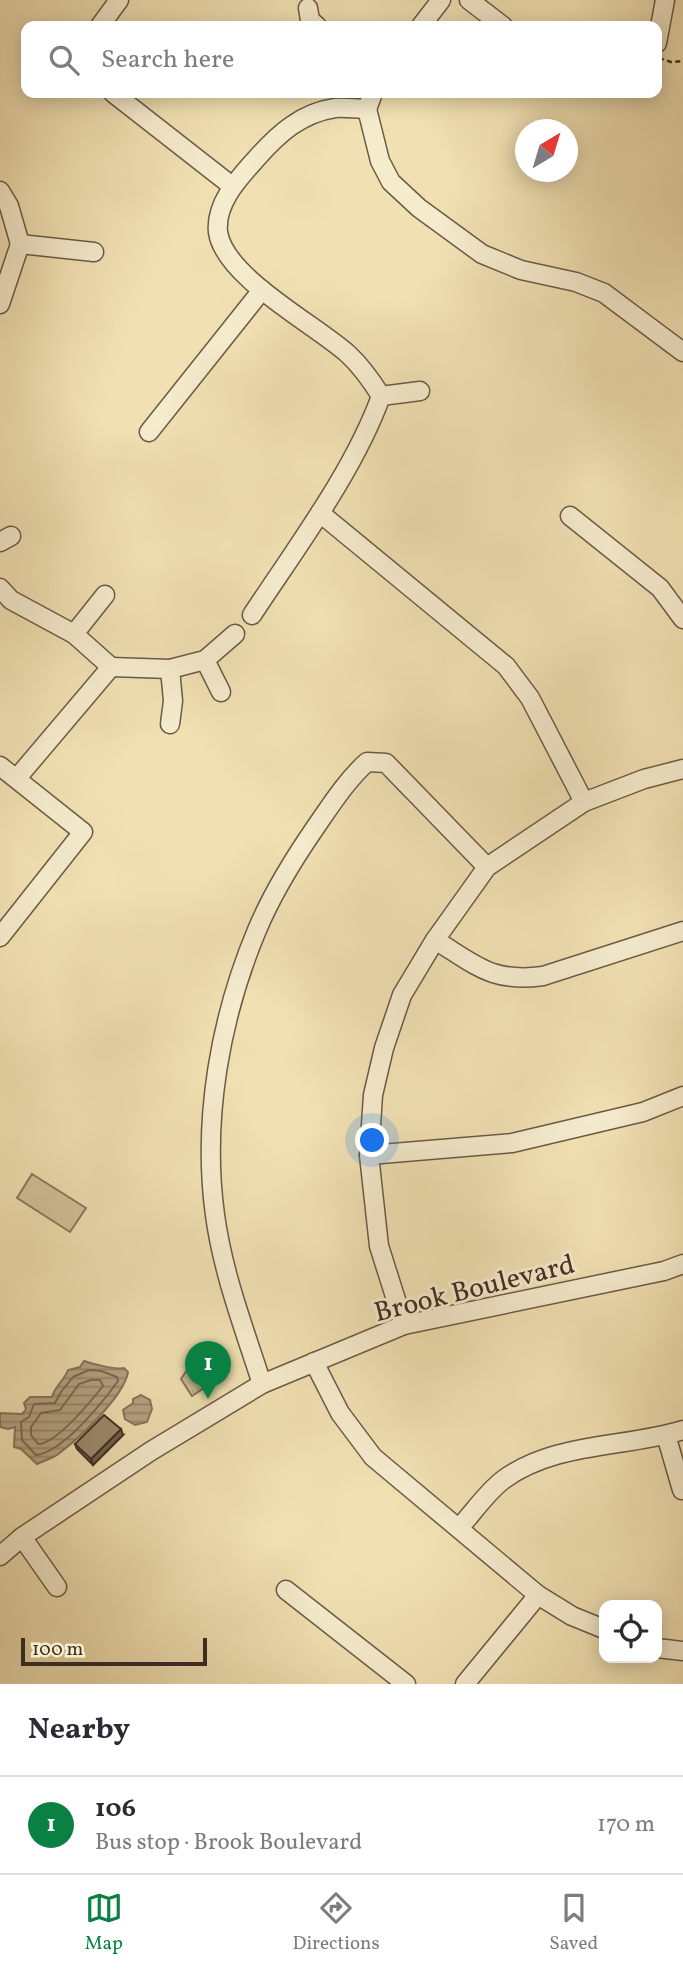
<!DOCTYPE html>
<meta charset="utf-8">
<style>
body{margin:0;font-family:Vollkorn,serif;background:#f2f2f3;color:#2b2b33}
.controls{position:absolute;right:21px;bottom:21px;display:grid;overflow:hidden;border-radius:14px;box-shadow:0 4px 18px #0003}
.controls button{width:63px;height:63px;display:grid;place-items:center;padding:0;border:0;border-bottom:2px solid #e1e1e2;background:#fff;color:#2b2b33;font:35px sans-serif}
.compass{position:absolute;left:515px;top:119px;width:63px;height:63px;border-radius:50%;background:#fff;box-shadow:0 4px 18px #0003;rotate:38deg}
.scale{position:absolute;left:21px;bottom:18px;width:186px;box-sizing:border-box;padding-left:7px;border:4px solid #402d22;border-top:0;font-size:19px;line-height:24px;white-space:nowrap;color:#402d22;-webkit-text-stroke:5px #f5ebcd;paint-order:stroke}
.you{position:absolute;left:373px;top:1141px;width:24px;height:24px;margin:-18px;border:5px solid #fff;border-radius:50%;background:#1a73e8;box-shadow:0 0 0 10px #1a73e833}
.badge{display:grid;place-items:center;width:46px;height:46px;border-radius:50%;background:#0b8043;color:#fff;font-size:23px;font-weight:700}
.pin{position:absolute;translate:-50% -58px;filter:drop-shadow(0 2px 4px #0008)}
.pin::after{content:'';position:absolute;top:37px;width:24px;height:21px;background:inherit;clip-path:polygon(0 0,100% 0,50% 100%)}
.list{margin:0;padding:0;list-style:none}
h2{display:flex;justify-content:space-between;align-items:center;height:91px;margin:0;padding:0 28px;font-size:30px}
h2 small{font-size:23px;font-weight:400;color:#7c7c81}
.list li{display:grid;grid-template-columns:46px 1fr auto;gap:21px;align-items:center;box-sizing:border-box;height:98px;padding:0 28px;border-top:2px solid #e1e1e2}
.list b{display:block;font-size:26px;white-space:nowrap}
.list p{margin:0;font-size:23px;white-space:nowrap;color:#7c7c81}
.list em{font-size:23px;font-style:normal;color:#7c7c81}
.icon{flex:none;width:38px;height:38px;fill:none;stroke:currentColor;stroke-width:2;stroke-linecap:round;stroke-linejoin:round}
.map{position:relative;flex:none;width:683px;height:1684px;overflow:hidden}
.search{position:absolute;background:#fff;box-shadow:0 4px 18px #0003;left:21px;right:21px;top:21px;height:77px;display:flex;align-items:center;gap:18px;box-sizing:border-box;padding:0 24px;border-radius:14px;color:#7c7c81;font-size:26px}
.sheet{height:189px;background:#fff}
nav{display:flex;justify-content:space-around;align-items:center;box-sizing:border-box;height:98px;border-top:2px solid #e1e1e2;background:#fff;font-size:19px;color:#7c7c81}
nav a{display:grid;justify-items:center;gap:4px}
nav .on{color:#0b8043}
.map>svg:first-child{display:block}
</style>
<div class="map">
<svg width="683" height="1684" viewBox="0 0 683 1684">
<defs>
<pattern id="park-tufts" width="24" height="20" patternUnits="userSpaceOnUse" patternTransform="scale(1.75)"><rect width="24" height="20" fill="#d2c29a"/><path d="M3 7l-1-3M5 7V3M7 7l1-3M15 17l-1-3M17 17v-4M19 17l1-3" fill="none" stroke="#b5a784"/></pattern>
<pattern id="water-rules" width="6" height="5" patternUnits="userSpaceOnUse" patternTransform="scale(1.75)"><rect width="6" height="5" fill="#b4a381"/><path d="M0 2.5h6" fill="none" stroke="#948569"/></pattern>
</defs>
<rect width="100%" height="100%" fill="#f0e0b2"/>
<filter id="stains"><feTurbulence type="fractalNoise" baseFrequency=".00286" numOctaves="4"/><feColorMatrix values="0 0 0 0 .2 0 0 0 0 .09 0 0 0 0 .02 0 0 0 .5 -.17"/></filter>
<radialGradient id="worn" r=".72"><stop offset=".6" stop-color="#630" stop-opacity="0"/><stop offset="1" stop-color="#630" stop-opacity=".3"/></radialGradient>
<!-- grass -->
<path fill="#d2c29a" stroke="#89785e" stroke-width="2" d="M32 1174 86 1208 70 1232 17 1198Z"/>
<!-- park -->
<path fill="url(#park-tufts)" stroke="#89785e" stroke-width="2" d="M206 1355 223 1361 229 1371 192 1396 181 1379 189 1367Z"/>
<!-- water -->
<g fill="url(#water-rules)" stroke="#86745b" stroke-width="2">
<path d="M84 1361C92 1364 117 1370 124 1368L128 1372C124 1397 77 1440 57 1455 51 1459 43 1461 37 1464L21 1449 14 1447 15 1427 8 1429 0 1427V1413L22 1414 26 1409 24 1403 30 1397H52C55 1386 64 1381 68 1370L80 1367Z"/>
<path d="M141 1395 150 1400 152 1409 147 1422 135 1425 125 1419 123 1410 133 1403V1399Z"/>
</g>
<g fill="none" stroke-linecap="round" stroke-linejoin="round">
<!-- shore -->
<g stroke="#7a6852" stroke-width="2">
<path d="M89 1370 101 1371 117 1377 118 1381C102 1403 63 1452 36 1455L22 1440 21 1422 29 1417 34 1404 55 1403 61 1392 73 1377Z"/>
<path d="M91 1380H100L103 1386C91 1401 56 1444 38 1444L31 1435V1427L41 1413 60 1410 79 1384Z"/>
</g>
<!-- minor casing -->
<g stroke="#6c5a46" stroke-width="21">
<g id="minor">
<path d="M469 0 503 26"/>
<path d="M308 8 310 20 317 26"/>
<path d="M100 26 119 0"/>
<path d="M421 26 441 0"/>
<path d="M657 43 665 0"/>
<path d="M113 93 232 186"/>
<path d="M373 93 367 109C356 109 345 107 335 108 301 113 278 134 256 159 239 178 215 203 218 232 224 277 316 325 348 354 362 367 371 380 381 396L420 391"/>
<path d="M367 109 380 161 391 182 419 208 482 254 521 270 576 282 604 293 683 352"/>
<path d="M0 191 9 206 20 244"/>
<path d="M20 244 94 252"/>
<path d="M0 304 20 244"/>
<path d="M149 432 262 290"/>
<path d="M320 513 506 666 530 698 584 802"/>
<path d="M570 516 660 588 683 619"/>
<path d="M0 542 11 536"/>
<path d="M0 588 11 600 74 634 111 667"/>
<path d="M252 615C296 548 354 471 381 396"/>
<path d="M74 634 105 595"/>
<path d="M205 660 221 692"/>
<path d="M111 667 170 669 205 660 235 634"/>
<path d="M170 724 173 701 170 669"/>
<path d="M0 766 83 832 0 937"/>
<path d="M17 778 111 667"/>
<path d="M435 940C476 965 492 983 543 976L683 931"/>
<path d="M369 1155 512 1143 643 1112 683 1096"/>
<path d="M404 1325 379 1246 369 1155 373 1095 384 1048 402 995 435 940 487 867 584 802 644 779 683 769"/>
<path d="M314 1362 340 1413 373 1457 538 1595 572 1616 604 1629"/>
<path d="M262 1384C244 1328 223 1274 215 1215 202 1120 220 1018 257 930 272 894 293 860 315 828 331 805 346 781 367 762L386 763 487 867"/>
<path d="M666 1435 682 1490"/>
<path d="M459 1528C473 1513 486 1493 503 1480 554 1442 624 1448 683 1430"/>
<path d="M22 1537 57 1587"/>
<path d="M0 1556 22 1537 151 1451 262 1384 404 1325 664 1271 683 1264"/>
<path d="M286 1590 406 1684"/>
<path d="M657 1648 683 1651"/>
<path d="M465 1684 538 1595"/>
</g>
</g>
<!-- path -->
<path stroke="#402d22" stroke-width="2.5" stroke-dasharray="5 3.5" stroke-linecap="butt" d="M659 58 671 62 683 61"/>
<!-- minor -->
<use href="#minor" stroke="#f5ebcd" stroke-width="18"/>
</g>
<!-- wall -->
<path fill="#86775e" stroke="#402d22" stroke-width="2" d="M123 1435 93 1465 77 1449 75 1444Z"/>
<!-- shaded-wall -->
<path fill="#6d614c" stroke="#402d22" stroke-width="2" d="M121 1429 123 1435 93 1465 91 1459Z"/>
<!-- building -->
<path fill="#9c8a6d" stroke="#402d22" stroke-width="2" d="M104 1415 121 1429 91 1459 75 1444Z"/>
<g text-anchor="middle" stroke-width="6" stroke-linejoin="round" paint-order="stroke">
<!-- street labels -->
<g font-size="28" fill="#402d22" stroke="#f5ebcd">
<text transform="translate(474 1287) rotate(-14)" y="10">Brook Boulevard</text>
</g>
</g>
<rect width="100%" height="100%" filter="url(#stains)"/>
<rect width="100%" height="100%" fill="url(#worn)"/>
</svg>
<div class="controls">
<button><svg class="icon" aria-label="locate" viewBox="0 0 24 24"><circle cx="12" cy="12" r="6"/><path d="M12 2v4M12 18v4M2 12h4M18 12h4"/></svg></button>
</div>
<svg class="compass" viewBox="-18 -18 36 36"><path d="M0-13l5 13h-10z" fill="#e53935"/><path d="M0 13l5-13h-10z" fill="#7c7c81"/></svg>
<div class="scale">100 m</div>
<div class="you"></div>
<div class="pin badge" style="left:208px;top:1399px">1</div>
<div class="search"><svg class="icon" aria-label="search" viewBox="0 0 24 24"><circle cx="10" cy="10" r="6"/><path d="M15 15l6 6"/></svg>Search here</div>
</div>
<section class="sheet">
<h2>Nearby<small></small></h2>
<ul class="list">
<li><span class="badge">1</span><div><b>106</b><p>Bus stop · Brook Boulevard</p></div><em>170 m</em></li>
</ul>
</section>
<nav>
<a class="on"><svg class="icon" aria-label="map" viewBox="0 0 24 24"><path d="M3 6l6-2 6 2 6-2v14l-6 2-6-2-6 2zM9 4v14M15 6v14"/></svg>Map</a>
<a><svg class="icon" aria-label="directions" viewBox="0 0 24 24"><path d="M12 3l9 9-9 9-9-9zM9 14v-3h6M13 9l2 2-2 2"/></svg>Directions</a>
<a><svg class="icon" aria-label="saved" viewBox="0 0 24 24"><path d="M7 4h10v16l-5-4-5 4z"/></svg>Saved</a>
</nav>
